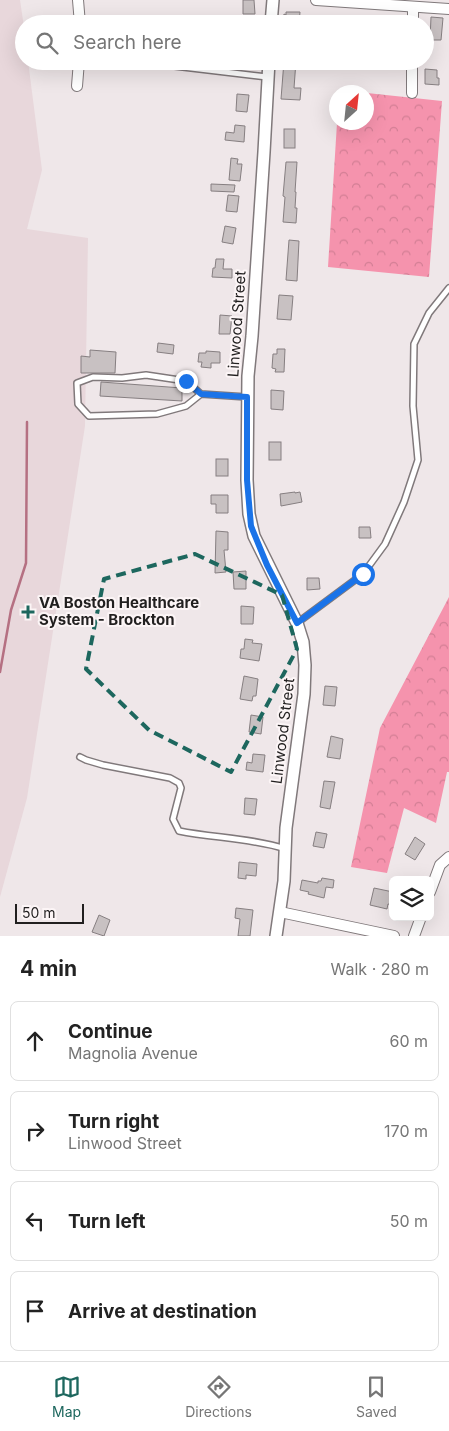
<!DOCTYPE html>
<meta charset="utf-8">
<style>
body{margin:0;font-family:Inter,sans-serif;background:#f6f6f6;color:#222}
.controls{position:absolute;right:15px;bottom:15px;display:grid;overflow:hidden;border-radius:8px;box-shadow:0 5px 20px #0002}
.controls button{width:45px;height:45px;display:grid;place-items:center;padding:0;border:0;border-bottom:1px solid #e0e0e0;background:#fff;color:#222;font:25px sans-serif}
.compass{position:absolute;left:329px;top:85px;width:45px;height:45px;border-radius:50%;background:#fff;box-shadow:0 5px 20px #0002;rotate:27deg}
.scale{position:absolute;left:15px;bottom:12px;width:69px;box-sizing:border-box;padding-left:5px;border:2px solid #211f1f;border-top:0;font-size:14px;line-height:18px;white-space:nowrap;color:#211f1f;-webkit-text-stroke:4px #fcf5f6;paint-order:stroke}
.stop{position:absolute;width:15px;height:15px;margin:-11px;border:4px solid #1a73e8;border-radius:50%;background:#fff}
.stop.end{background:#1a73e8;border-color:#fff;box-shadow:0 1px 5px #0008}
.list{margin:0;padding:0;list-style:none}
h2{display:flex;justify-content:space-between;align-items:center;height:65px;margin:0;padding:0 20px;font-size:21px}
h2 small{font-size:16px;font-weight:400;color:#767676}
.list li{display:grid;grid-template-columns:32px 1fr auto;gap:15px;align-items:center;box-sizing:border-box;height:80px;margin:0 10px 10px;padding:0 10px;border:1px solid #e0e0e0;border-radius:8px}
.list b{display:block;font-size:19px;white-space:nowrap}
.list p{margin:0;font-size:16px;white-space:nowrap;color:#767676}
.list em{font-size:16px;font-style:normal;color:#767676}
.icon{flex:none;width:28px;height:28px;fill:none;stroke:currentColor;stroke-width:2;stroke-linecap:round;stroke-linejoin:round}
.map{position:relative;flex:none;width:449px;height:936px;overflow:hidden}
.search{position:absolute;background:#fff;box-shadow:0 5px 20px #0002;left:15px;right:15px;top:15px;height:55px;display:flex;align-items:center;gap:12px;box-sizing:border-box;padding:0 18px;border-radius:28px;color:#767676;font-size:19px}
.sheet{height:425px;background:#fff}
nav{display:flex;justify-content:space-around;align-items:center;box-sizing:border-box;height:70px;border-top:1px solid #e0e0e0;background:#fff;font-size:14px;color:#767676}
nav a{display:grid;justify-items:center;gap:2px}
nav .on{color:#1d675e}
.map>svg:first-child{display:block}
</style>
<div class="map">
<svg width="449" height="936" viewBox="0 0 449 936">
<defs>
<pattern id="forest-crowns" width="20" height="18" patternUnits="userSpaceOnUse" patternTransform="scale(1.25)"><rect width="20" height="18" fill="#f593ad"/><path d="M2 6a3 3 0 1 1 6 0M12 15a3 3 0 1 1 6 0" fill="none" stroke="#d27e94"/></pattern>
</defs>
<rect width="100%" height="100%" fill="#efe7e9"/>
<!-- built -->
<path fill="#e8d7db" d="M0 0H20L24 27V61H28L42 170 27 229 88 238 85 426 27 798 0 897Z"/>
<!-- forest -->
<g fill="url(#forest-crowns)">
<path d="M367 93 442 101 429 277 328 267 337 123 366 122Z"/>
<path d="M449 597V772H447L436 823 404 808 387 873 351 867 380 728Z"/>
</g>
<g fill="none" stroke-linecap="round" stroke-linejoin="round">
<!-- stream -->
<path stroke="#b57082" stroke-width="2.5" d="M0 672 11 610 26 563 27 422"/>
</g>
<!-- building -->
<g fill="#c8c1c2" stroke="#867f81">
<path d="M243 0H254L255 14H243Z"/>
<path d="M286 12H300L299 24 283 23 284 14 286 15Z"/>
<path d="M431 17 443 18 441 40H430Z"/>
<path d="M284 61H296L294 88H301L300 100 281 99Z"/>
<path d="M425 69 437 70V78H439V85L425 84Z"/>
<path d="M237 94 249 95 247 112 236 111Z"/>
<path d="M235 125 245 126 244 142 225 140 226 132 234 133Z"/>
<rect x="284" y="129" width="11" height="19"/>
<path d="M231 158 238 159 237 164H242L240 181 229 180Z"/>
<path d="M286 162H297L295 192H296L295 208H297L296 223 283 222 285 197 283 196Z"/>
<path d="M211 184 235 185 234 192 211 191Z"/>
<path d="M228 195 239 196 237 212 226 211Z"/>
<path d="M225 226 236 228 233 244 222 242Z"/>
<path d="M289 240 299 241 297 281 286 280Z"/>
<path d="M216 259H224L223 269H232V278L212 277 213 268H215Z"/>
<path d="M279 295 293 296 291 320 277 319Z"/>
<path d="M220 315 232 316 230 334H219Z"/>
<path d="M158 343 174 345 173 354 157 352Z"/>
<path d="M277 349H285L284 372H275L276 369 272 368 273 354H277Z"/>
<path d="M90 350 116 352 115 373H81V356L90 357Z"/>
<path d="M206 351 220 352V363H211V368L201 367 202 362H198L199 353H206Z"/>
<path d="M101 382 182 388V401L100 396Z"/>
<path d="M271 390 284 391 283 410 271 409Z"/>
<rect x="269" y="442" width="12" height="18"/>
<rect x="216" y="459" width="12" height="17"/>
<path d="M295 492V493L300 492 302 502 281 506 280 494Z"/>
<path d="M211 495H228V513H216V504H211Z"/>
<path d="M359 527H370L371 538H359Z"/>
<path d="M216 531 228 532V550H224L226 572 215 573Z"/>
<path d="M246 571V589H234L233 572Z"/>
<path d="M307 578H319L320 589 307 590Z"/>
<path d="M241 606 254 607 253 624H241Z"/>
<path d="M245 639 253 640 252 643 262 644 259 661 240 658 241 649H244Z"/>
<path d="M244 676 258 679 256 696H253L252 701 240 699Z"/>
<path d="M325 686 337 687 335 706 323 705Z"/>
<path d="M251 715 263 717 261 734 249 732Z"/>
<path d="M331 736 343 739 340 759 327 757Z"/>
<path d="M253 754 265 755 263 772 246 770 247 762 252 763Z"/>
<path d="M324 781 335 782 330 809 320 807Z"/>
<path d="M245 798 257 799 255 815 244 814Z"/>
<path d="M316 832 327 834 324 848 313 846Z"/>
<path d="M415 837 425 844 415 860 405 854Z"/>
<path d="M239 862 257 864 256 876 246 875V879L238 878Z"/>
<path d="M322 878 334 880 333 888 326 887 324 898 308 894 309 892 300 890 302 880 318 883V881H321Z"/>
<path d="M374 888 393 892V905L388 904 387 909 370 905Z"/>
<path d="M236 908 253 910 250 936H238L240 919 235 918Z"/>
<path d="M99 915 110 920 104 936 92 932Z"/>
</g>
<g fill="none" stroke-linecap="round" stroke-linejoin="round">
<!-- service casing -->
<g stroke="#80797b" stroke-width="8">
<g id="service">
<path d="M149 63 267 77"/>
<path d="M201 394 186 381 146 375 122 378 93 377 77 383 78 404 89 416 157 414 186 406 201 394 247 397"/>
<path d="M297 623 363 574 385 544 404 502 418 460 413 406 414 344 429 313 449 288"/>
<path d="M80 757 86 760 103 765 170 778 179 783 181 788 173 819 179 831C214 838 251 838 286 849"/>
</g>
</g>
<!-- minor casing -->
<g stroke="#80797b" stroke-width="12">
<g id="minor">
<path d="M78 0 80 24"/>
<path d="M316 0 449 9"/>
<path d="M413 24V7"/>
<path d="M77 86 79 61"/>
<path d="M412 93V61"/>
<path d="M430 892 440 865 449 857"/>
<path d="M280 912 394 936"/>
<path d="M414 936 421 917"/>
</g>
</g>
<!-- tertiary casing -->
<g stroke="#80797b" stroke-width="14">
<g id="tertiary">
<path d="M271 24 273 0"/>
<path d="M269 61 264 152 252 336 248 376 247 480 249 514 254 536 297 623 303 642 305 665 304 694 286 828 284 881 276 936"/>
</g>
</g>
<!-- service -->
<use href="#service" stroke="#fff" stroke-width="5"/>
<!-- minor -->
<use href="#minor" stroke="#fff" stroke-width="10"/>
<!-- tertiary -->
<use href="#tertiary" stroke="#fff" stroke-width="11"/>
</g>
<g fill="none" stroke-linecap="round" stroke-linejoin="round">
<!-- route -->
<path stroke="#1a73e8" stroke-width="6" d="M186 381 201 394 247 397V480L251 526 267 565 297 623 363 574"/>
</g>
<!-- marked area -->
<path fill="none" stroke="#1d675e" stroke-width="4" stroke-dasharray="10 6" stroke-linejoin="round" d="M195 554 282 595 297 649 231 772 149 730 86 669 104 579Z"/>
<!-- markers -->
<path fill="#1d675e" stroke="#fcf5f6" stroke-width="2" d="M25.5 604.5h5v5h5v5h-5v5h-5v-5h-5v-5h5z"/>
<g text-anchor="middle" stroke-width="4" stroke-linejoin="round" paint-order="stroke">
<!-- street labels -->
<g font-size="15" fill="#211f1f" stroke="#fcf5f6">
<text transform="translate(237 324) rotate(-86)" y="5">Linwood Street</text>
<text transform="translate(283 731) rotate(-83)" y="5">Linwood Street</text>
</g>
<!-- poi labels -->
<g font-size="15" font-weight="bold" fill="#211f1f" stroke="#fcf5f6" text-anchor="start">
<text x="39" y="608">VA Boston Healthcare<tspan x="39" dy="17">System - Brockton</tspan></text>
</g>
</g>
</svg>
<div class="controls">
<button><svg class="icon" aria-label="layers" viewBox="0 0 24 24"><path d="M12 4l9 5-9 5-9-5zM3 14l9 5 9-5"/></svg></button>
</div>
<svg class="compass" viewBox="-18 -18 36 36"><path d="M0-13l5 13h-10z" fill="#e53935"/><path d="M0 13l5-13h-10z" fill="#767676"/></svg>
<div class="scale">50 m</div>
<div class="stop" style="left:363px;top:574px"></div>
<div class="stop end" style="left:186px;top:381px"></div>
<div class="search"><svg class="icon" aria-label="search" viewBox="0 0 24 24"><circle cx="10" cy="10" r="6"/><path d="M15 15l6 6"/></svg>Search here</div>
</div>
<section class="sheet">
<h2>4 min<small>Walk · 280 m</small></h2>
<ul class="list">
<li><svg class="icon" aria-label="ahead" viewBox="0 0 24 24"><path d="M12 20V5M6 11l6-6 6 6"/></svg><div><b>Continue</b><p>Magnolia Avenue</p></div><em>60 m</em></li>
<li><svg class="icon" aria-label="right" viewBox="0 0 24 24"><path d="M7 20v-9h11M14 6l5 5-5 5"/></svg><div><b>Turn right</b><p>Linwood Street</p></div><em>170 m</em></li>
<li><svg class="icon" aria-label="left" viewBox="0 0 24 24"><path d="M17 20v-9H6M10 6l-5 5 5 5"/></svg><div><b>Turn left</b></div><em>50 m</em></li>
<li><svg class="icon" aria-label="arrive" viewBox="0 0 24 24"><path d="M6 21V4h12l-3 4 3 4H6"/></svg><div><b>Arrive at destination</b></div></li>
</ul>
</section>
<nav>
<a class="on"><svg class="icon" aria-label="map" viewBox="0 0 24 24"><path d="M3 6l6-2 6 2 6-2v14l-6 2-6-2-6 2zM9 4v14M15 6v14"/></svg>Map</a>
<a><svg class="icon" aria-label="directions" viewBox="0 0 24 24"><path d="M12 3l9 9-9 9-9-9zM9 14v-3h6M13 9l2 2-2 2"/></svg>Directions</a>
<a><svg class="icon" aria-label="saved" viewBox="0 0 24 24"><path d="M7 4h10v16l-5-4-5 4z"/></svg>Saved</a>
</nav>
